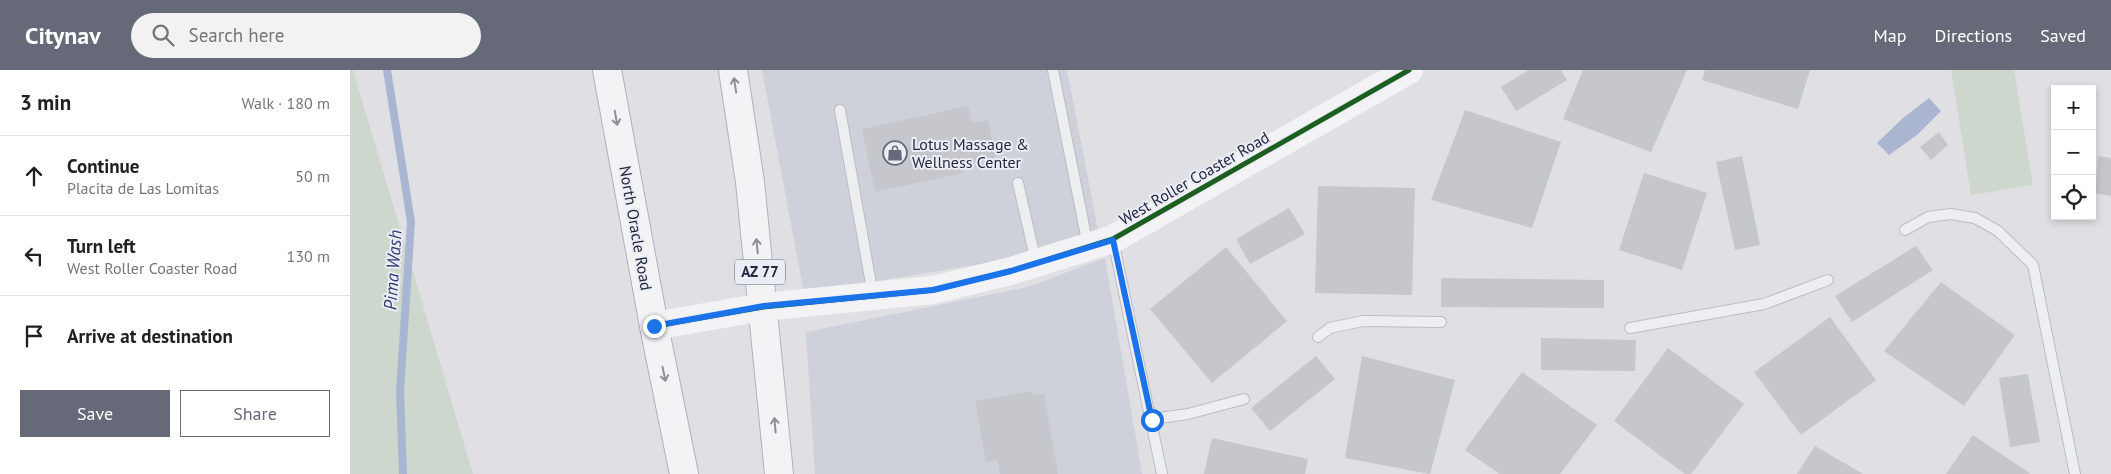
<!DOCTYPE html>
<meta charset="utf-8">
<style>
body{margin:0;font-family:"PT Sans",sans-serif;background:#f2f2f2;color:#202124}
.controls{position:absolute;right:15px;top:15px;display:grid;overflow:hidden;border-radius:0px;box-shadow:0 2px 8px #0003}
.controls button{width:45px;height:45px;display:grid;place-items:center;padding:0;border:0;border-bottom:1px solid #e0e0e0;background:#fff;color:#202124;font:25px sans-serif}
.stop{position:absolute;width:15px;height:15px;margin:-11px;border:4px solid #1a73e8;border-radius:50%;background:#fff}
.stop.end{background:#1a73e8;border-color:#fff;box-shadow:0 1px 5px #0008}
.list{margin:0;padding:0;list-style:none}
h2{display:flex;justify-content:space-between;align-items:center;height:65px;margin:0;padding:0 20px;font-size:21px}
h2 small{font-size:16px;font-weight:400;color:#757577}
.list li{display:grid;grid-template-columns:32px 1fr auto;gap:15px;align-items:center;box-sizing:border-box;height:80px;padding:0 20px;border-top:1px solid #e0e0e0}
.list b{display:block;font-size:19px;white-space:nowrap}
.list p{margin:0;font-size:16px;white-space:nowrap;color:#757577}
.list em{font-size:16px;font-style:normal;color:#757577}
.actions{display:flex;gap:10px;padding:15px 20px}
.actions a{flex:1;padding:11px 0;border:1px solid #666978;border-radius:0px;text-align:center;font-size:18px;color:#666978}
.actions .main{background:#666978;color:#fff}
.icon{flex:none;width:28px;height:28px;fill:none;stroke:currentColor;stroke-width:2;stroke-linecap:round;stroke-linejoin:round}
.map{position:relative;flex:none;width:1761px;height:404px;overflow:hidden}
header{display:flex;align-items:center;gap:30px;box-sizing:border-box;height:70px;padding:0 25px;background:#666978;color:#fff}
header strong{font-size:24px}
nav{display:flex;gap:28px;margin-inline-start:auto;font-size:18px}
.search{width:350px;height:45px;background:#f2f2f2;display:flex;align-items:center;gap:12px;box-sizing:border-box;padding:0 18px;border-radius:28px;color:#757577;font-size:19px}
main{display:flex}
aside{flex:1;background:#fff}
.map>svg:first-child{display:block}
</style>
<header>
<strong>Citynav</strong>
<div class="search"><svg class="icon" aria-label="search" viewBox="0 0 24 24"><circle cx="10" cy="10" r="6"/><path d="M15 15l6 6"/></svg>Search here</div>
<nav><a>Map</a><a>Directions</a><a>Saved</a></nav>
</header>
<main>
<aside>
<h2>3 min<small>Walk · 180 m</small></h2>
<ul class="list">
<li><svg class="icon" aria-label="ahead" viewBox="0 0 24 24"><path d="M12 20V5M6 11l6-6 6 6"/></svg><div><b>Continue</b><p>Placita de Las Lomitas</p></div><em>50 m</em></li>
<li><svg class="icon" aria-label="left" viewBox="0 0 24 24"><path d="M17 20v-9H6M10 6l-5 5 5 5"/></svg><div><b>Turn left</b><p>West Roller Coaster Road</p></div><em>130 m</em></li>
<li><svg class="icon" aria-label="arrive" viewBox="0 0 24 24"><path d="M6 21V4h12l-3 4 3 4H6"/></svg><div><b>Arrive at destination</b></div></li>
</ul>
<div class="actions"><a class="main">Save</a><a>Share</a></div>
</aside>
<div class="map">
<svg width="1761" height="404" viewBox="0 0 1761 404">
<rect width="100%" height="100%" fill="#dfdfe4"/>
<!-- built -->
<g fill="#ced0da">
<path d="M412 0H717L748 160 643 192 454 223Z"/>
<path d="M755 188 792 404H465L456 262 678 217Z"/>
</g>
<!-- green -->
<g fill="#cdd7ce">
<path d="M0 0H3L123 404H0Z"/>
<path d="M1601 0H1664L1683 115 1621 125Z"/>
</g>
<!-- water -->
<path fill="#aab6d1" d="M1579 28 1591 41 1567 65 1539 85 1527 73 1553 48Z"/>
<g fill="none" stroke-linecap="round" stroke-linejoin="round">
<!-- stream -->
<path stroke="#aab6d1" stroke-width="8" d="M37 0 61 152 50 321 53 404"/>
</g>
<!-- building -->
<g fill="#c6c7cc">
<path d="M1179 0H1211L1217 10 1166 41 1151 17Z"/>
<path d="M1233 0H1337L1301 82 1213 49Z"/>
<path d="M1355 0H1460L1448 39 1352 10Z"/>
<path d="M618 36 622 53 638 50 646 88 611 95 613 103 525 122 512 59Z"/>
<path d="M1115 40 1211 72 1182 158 1081 130Z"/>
<path d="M1589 62 1598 75 1581 90 1570 77Z"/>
<path d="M1392 86 1410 175 1385 180 1366 92Z"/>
<path d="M1748 86 1761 88V126L1745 123Z"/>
<path d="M1294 103 1357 123 1332 200 1269 180Z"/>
<path d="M968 116 1065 118 1062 225 965 223Z"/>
<path d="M939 138 955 164 900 194 886 169Z"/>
<path d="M1566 176 1583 200 1502 252 1485 226Z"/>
<path d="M876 177 937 251 862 313 800 239Z"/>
<path d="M1091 208 1254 210V238L1091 237Z"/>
<path d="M1591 212 1665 265 1614 336 1534 281Z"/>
<path d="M1480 247 1526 310 1451 365 1404 302Z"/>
<path d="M1191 268 1286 270 1285 301 1191 300Z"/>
<path d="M1318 278 1394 334 1341 404H1335L1264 351Z"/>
<path d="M966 286 985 309 920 361 901 338Z"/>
<path d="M1012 286 1105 310 1080 404 995 388Z"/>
<path d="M1172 302 1247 355 1210 404H1150L1115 380Z"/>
<path d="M1678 304 1690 372 1660 377 1649 308Z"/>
<path d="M682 321V326L694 324 708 404H650L648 390 636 392 625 331Z"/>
<path d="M1623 365 1681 404H1596Z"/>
<path d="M862 368 958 389 955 404H854Z"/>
<path d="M1465 376 1513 404H1447Z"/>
</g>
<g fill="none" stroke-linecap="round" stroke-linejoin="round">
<!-- lane casing -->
<g stroke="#bcbcc2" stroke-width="12">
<g id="lane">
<path d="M703 0 738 176"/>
<path d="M490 40 523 225"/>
<path d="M668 113 686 192"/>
<path d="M1555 160 1578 147 1601 144 1625 148 1648 161 1683 195 1725 404"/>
<path d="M763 170 812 404"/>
<path d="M1280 258 1414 234 1478 210"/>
<path d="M968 267 980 258 1013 251 1091 252"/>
<path d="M802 349 838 344 894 329"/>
</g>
</g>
<!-- highway casing -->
<g stroke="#b1b2b9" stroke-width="30">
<g id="highway">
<path d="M257 0 304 256 334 404"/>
<path d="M383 0 400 112 429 404"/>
</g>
</g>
<!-- lane -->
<use href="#lane" stroke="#edeef1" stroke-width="10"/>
<!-- secondary -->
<path stroke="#f3f3f5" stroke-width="28" d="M304 256 413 237 583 220 661 201 763 169 1059 0"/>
<!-- highway -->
<use href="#highway" stroke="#f3f3f5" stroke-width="28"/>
<!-- cycleway casing -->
<g stroke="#ebedf5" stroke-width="8">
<path id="cycleway" d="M304 256 413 237 583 220 661 201 763 169 1059 0"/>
</g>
<!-- cycleway -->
<use href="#cycleway" stroke="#1b5e20" stroke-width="5"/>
</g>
<!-- one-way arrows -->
<defs><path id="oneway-shaft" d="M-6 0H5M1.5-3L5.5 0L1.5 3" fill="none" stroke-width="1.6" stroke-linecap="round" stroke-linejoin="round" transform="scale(1.25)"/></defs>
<g stroke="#8c8e9a">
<use href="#oneway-shaft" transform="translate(385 15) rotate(-99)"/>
<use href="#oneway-shaft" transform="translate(266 48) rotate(80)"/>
<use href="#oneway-shaft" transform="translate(407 176) rotate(-96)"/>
<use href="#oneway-shaft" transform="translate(314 304) rotate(78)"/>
<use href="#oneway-shaft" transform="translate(425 355) rotate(-95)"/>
</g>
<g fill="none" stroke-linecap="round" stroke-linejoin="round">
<!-- route -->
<path stroke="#1a73e8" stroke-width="6" d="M304 256 414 236 583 220 661 201 763 170 802 350"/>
</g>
<!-- icons -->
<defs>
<g id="shop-ring" transform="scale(1.25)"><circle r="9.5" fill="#ebedf5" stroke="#666978" stroke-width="1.5"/><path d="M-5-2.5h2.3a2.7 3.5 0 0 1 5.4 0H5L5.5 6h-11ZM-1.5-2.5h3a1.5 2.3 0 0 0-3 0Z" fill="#666978"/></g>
</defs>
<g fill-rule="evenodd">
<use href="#shop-ring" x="545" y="83"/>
</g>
<g text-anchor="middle" stroke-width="4" stroke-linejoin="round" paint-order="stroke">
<!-- shield labels -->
<rect fill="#ebedf5" stroke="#606475" stroke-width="1" x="385" y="189.5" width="50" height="25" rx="4"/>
<g font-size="15" font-weight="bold" fill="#25293e">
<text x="410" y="207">AZ 77</text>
</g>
<!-- poi labels -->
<g font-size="16" fill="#25293e" stroke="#ebedf5" text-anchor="start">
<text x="562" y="80">Lotus Massage &amp;<tspan x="562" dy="18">Wellness Center</tspan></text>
</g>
<!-- street labels -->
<g font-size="16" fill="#25293e" stroke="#ebedf5">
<text transform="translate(844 108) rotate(-30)" y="6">West Roller Coaster Road</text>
<text transform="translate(286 158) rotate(80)" y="6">North Oracle Road</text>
</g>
<!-- water labels -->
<g font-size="18" font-style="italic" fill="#2d3f73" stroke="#ebedf5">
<text transform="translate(43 200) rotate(-86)" y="6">Pima Wash</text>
</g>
</g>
</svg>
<div class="controls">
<button>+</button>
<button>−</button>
<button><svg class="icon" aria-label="locate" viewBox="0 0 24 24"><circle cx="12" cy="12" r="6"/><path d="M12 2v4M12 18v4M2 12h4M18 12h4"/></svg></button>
</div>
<div class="stop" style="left:802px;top:350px"></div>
<div class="stop end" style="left:304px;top:256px"></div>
</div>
</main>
